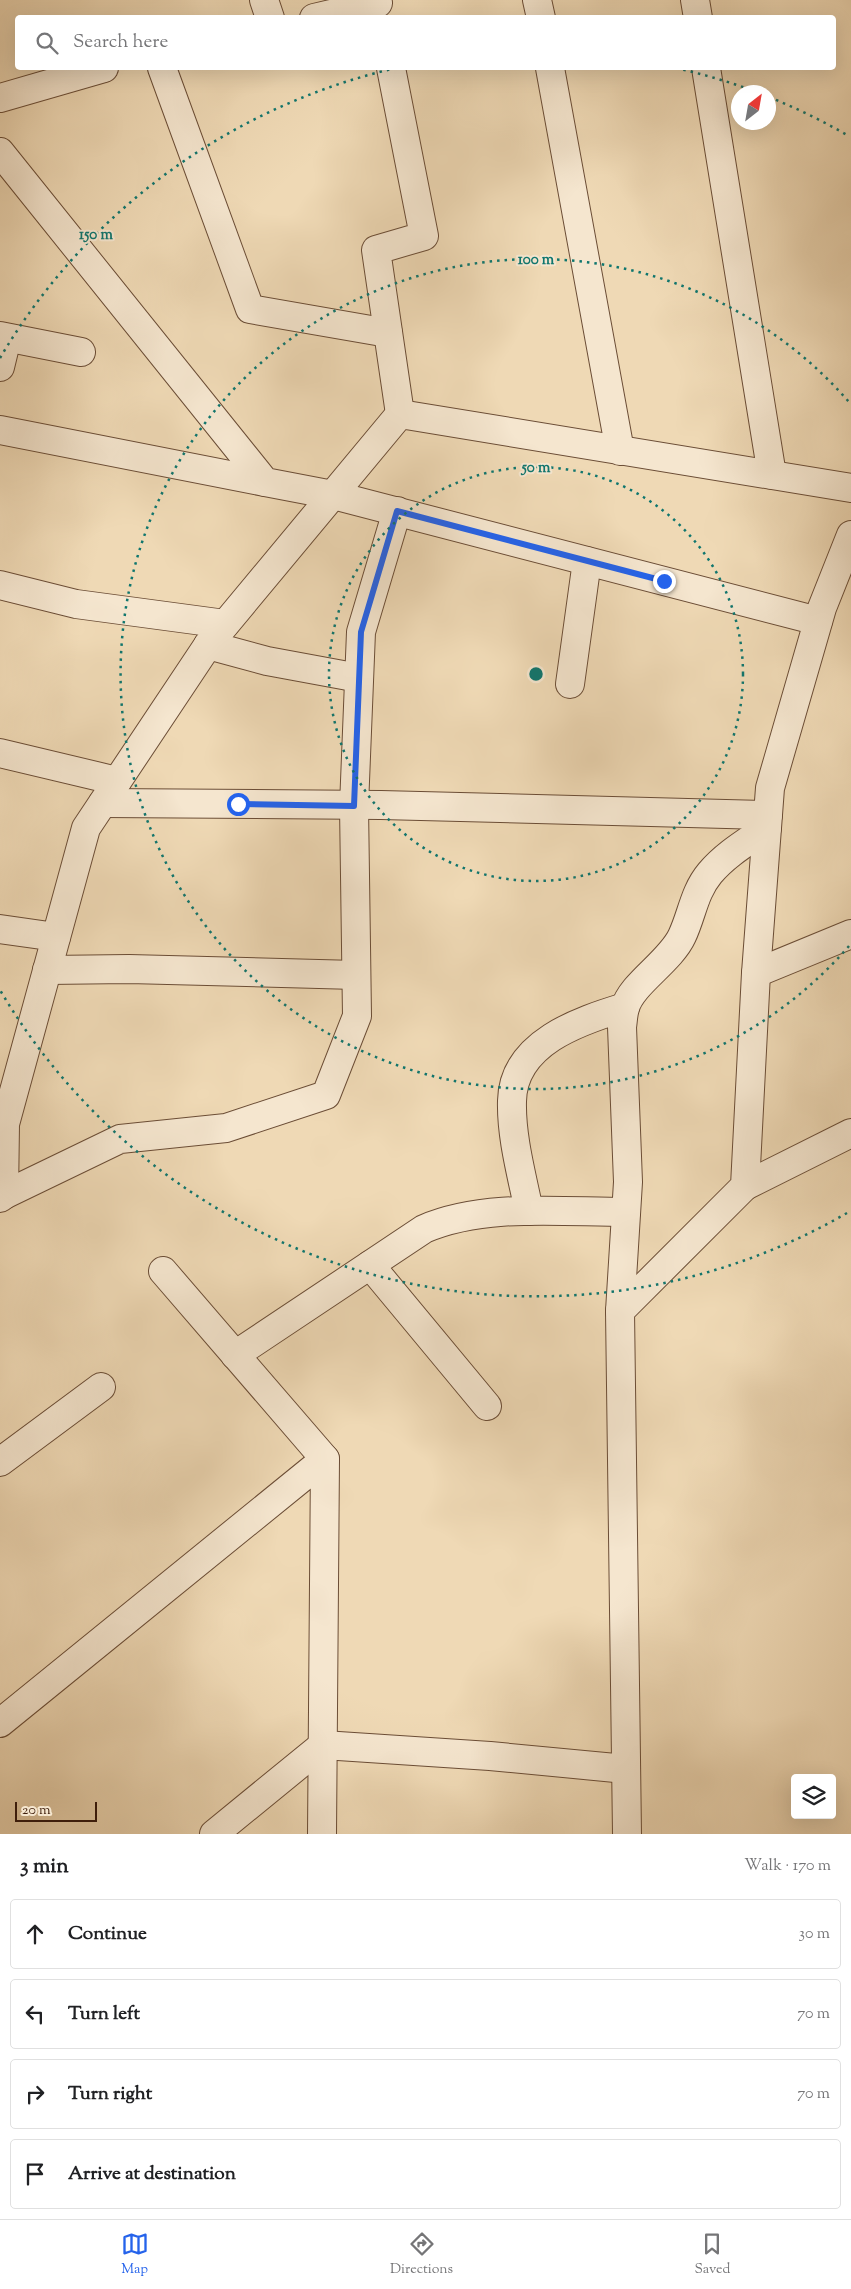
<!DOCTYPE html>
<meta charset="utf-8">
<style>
body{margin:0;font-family:"Sorts Mill Goudy",serif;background:#f6f6f6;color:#202124}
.controls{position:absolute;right:15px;bottom:15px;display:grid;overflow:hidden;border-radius:5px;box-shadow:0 5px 20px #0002}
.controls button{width:45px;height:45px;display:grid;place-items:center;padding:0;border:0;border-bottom:1px solid #e0e0e0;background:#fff;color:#202124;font:25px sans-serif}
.compass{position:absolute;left:731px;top:85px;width:45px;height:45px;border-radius:50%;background:#fff;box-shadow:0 5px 20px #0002;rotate:31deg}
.scale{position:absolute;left:15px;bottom:12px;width:82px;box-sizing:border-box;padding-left:5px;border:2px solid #3f1e0b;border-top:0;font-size:14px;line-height:18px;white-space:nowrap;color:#3f1e0b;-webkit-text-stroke:4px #f5e6cf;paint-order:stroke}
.stop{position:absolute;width:15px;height:15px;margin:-11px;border:4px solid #2563eb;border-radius:50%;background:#fff}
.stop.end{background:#2563eb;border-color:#fff;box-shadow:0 1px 5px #0008}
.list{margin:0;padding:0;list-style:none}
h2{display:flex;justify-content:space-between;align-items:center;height:65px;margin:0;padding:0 20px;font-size:21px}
h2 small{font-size:16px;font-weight:400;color:#757577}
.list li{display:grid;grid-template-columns:32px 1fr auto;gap:15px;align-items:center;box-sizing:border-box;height:70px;margin:0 10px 10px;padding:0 10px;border:1px solid #e0e0e0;border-radius:5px}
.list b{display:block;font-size:19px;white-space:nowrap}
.list em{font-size:16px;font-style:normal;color:#757577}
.icon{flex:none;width:28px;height:28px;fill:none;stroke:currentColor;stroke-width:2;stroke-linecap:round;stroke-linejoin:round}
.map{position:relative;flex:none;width:851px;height:1834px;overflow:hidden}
.search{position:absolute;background:#fff;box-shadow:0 5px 20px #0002;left:15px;right:15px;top:15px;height:55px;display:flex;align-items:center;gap:12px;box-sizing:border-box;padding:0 18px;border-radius:5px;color:#757577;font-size:19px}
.sheet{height:385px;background:#fff}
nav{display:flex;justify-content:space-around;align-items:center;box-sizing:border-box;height:70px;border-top:1px solid #e0e0e0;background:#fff;font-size:14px;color:#757577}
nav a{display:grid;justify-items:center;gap:2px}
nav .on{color:#2563eb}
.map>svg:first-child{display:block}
</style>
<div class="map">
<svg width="851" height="1834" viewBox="0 0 851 1834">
<rect width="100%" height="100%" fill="#efd9b5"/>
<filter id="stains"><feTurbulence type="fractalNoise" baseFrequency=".004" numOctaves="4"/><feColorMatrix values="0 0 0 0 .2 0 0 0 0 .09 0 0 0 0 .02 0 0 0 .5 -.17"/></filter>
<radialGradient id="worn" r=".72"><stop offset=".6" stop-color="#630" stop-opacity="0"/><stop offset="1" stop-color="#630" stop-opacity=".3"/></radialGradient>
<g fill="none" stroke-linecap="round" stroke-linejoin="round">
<!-- minor casing -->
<g stroke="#6b4d36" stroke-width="30">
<g id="minor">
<path d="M264 0 270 18"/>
<path d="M537 0 541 18"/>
<path d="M695 0 698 18"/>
<path d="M314 18 378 3"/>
<path d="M162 68 250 309 388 333"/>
<path d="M391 68 424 236 376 250 400 414"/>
<path d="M550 68 620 451"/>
<path d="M706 68 772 475"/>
<path d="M0 98 104 68"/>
<path d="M0 152 265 482 333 495 818 621"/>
<path d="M0 336 81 352"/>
<path d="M0 367 7 338"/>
<path d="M0 430 265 482"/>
<path d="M0 585 76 604 225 624"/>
<path d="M208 645 267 661 359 678"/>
<path d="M570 684 587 561"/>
<path d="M0 753 117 781"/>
<path d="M103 803 381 805 768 815"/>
<path d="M0 929 56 937"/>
<path d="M47 970 129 969 356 975"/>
<path d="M756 973 851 934"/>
<path d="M745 1186 851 1133"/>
<path d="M4 1195 120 1139 226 1128 326 1095 357 1016 354 806 361 632 397 511"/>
<path d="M0 1198 4 1195 5 1124 86 828 208 645 400 414 851 488"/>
<path d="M529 1211C522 1176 511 1137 512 1101 513 1043 579 1021 625 1007"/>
<path d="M370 1265 487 1406"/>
<path d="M163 1271 325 1459"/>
<path d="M620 1311 628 1182 622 1027C623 1021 623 1014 625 1008 631 984 670 962 682 936 692 915 694 892 710 873 726 854 747 842 767 828"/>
<path d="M235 1355 424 1229C484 1203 562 1212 626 1212"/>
<path d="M0 1462 101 1387"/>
<path d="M0 1723 325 1459 322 1834"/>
<path d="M214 1834 323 1745 490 1756 626 1769"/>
<path d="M627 1834 620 1311 745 1186 756 973 770 788 822 608 851 535"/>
</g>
</g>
<!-- minor -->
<use href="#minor" stroke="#f5e6cf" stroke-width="28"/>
</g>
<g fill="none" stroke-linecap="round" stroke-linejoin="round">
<!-- route -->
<path stroke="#2563eb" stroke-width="6" d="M238 804 354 806 361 632 397 511 664 581"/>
</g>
<!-- distance rings -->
<g fill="none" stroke="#0f766e" stroke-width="2.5" stroke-dasharray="2.5 5">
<circle cx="536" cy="674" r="207"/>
<path d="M849 946A415 415 0 1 1 849 402"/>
<path d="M847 1213A622 622 0 0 1 0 990M0 358A622 622 0 0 1 396 68M676 68A622 622 0 0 1 754 91M769 97A622 622 0 0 1 847 135"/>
</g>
<circle cx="536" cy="674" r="8" fill="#0f766e" stroke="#f5e6cf" stroke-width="2.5"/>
<g font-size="15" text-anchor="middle" font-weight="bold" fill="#0f766e" stroke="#f5e6cf" stroke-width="4" stroke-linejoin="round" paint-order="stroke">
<text x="96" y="239">150 m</text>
<text x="536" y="264">100 m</text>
<text x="536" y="472">50 m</text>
</g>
<rect width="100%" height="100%" filter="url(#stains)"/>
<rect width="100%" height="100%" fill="url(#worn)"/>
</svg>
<div class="controls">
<button><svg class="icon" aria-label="layers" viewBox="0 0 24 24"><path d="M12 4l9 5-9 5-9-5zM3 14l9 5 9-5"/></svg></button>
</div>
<svg class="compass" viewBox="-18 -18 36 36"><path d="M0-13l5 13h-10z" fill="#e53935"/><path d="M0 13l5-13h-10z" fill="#757577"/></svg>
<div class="scale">20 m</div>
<div class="stop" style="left:238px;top:804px"></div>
<div class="stop end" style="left:664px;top:581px"></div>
<div class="search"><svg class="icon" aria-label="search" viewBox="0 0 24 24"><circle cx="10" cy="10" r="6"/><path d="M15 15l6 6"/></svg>Search here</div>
</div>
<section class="sheet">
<h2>3 min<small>Walk · 170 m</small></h2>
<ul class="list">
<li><svg class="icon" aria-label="ahead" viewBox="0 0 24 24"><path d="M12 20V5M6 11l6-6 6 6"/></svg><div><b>Continue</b></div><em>30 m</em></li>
<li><svg class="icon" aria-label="left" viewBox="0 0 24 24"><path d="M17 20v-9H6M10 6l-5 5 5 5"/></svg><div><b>Turn left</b></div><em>70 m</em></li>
<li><svg class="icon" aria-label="right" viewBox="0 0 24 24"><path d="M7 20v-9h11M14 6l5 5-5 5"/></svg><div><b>Turn right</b></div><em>70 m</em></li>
<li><svg class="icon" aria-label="arrive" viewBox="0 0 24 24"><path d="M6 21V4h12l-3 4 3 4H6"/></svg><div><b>Arrive at destination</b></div></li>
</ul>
</section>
<nav>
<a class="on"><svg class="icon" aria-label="map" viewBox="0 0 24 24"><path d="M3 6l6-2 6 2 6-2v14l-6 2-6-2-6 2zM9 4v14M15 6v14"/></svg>Map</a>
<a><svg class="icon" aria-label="directions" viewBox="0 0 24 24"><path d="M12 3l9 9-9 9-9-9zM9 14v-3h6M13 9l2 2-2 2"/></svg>Directions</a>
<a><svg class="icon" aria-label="saved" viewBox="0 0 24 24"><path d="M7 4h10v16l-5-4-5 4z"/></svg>Saved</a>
</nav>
